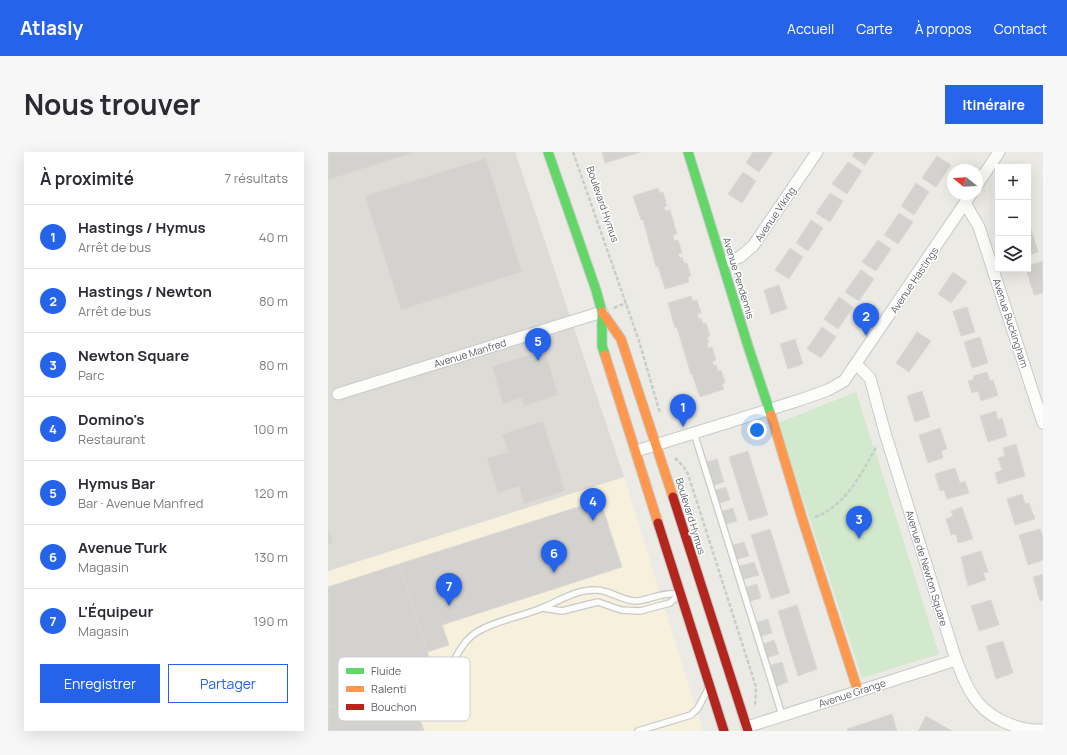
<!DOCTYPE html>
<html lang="fr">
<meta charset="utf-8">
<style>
body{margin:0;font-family:Manrope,sans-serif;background:#f7f7f7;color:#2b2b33}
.controls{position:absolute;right:12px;top:12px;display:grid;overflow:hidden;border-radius:0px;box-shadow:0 4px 16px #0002}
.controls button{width:36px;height:36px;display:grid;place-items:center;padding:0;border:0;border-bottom:1px solid #e1e1e2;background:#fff;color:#2b2b33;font:20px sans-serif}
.compass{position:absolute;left:619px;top:12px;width:36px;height:36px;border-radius:50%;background:#fff;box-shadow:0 4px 16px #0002;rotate:288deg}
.you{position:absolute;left:429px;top:278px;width:14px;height:14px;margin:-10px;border:3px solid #fff;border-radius:50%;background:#1a73e8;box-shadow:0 0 0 6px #1a73e833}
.badge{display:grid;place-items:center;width:26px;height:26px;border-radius:50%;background:#2563eb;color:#fff;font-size:13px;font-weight:700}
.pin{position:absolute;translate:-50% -33px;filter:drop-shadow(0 1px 2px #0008)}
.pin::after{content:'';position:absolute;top:21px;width:14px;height:12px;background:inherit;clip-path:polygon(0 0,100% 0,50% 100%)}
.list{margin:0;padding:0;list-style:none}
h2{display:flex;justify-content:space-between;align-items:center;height:52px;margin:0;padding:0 16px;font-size:17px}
h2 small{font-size:13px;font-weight:400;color:#7c7c81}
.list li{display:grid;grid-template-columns:26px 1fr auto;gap:12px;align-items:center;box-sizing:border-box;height:64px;padding:0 16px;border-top:1px solid #e1e1e2}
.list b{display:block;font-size:15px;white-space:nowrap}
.list p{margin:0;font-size:13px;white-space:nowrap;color:#7c7c81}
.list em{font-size:13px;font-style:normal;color:#7c7c81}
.actions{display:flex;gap:8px;padding:12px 16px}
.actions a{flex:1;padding:9px 0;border:1px solid #2563eb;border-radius:0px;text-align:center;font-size:14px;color:#2563eb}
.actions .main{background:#2563eb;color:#fff}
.icon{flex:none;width:22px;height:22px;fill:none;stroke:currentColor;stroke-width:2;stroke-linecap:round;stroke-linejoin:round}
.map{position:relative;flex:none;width:715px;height:579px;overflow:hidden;border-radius:0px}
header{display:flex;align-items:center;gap:24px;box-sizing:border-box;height:56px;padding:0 20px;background:#2563eb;color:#fff}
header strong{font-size:19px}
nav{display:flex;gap:22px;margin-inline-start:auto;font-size:14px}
.intro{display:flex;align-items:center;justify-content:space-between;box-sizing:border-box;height:96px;padding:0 24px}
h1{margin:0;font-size:28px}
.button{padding:10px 18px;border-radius:0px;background:#2563eb;color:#fff;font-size:14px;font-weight:700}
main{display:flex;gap:24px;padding:0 24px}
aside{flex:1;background:#fff;border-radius:0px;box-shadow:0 4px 16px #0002}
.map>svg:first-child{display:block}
</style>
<header>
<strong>Atlasly</strong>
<nav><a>Accueil</a><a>Carte</a><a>À propos</a><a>Contact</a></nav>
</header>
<div class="intro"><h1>Nous trouver</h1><a class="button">Itinéraire</a></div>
<main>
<aside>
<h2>À proximité<small>7 résultats</small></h2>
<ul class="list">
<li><span class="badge">1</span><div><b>Hastings / Hymus</b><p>Arrêt de bus</p></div><em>40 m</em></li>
<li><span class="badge">2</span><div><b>Hastings / Newton</b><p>Arrêt de bus</p></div><em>80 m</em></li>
<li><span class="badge">3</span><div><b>Newton Square</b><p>Parc</p></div><em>80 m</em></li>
<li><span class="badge">4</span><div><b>Domino's</b><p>Restaurant</p></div><em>100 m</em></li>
<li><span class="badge">5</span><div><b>Hymus Bar</b><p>Bar · Avenue Manfred</p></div><em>120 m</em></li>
<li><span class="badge">6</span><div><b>Avenue Turk</b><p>Magasin</p></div><em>130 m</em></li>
<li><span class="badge">7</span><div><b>L'Équipeur</b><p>Magasin</p></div><em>190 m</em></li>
</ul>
<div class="actions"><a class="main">Enregistrer</a><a>Partager</a></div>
</aside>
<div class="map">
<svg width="715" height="579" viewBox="0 0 715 579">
<rect width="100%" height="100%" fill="#eceae5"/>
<!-- commercial -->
<path fill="#f6f0dd" d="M296 325 375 579H0V419Z"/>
<!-- industrial -->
<path fill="#dddbd6" d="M0 0H187L296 325 0 419Z"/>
<!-- green -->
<path fill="#d2e9ce" d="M528 240 545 294 548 295 547 298 611 502 534 526 450 271Z"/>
<!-- building -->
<g fill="#d3d2cf" stroke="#dbd9d4">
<path d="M0 0H87L0 28Z"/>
<path d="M274 0H313L277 11Z"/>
<path d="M425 0H445L431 20 418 11Z"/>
<path d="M527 0H546L537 13 524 4Z"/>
<path d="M609 4 623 13 608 35 594 26Z"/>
<path d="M158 6 194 120 73 158 37 44Z"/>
<path d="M520 10 534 19 519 42 504 32Z"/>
<path d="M415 20 428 29 414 51 400 42Z"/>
<path d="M588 31 601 40 586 63 573 54Z"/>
<path d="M330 36 332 41 335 40 339 54 336 55 337 59 342 58 349 82 345 83 346 89 350 88 354 101 350 102 352 106 354 105 356 111H359L363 124 360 125 361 130 337 137 330 114 328 115 315 68H313L305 44Z"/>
<path d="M502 41 515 49 502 70 488 61Z"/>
<path d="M571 61 585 70 570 92 556 83Z"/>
<path d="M483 68 495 76 480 99 468 91Z"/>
<path d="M702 74 710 100 700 103V75Z"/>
<path d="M550 88 563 97 548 119 534 110Z"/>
<path d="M462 96 475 105 461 127 447 118Z"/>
<path d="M715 109V141L706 143 698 117H700V114Z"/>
<path d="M533 118 546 127 531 149 517 140Z"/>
<path d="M625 120 639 130 623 151 610 142Z"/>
<path d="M451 133 459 157 443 162 436 138Z"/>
<path d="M363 144 365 149 369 148 373 161 369 162 371 167 373 166 375 172 378 171 382 184 379 185 381 191H379L380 196 384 195 388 208 384 210 386 214 388 213 390 219 393 218 397 231 394 232 396 237 372 245 364 222 363 223 349 175 347 176 340 151Z"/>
<path d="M511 145 525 155 510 177 496 167Z"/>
<path d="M639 155 647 180 633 184 625 159Z"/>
<path d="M494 175 508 185 493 206 479 197Z"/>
<path d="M589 180 603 189 581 220 568 211Z"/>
<path d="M652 185 660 211 644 216 636 190Z"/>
<path d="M467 187 475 212 460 217 452 192Z"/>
<path d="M217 198 230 243 196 254 194 246 175 252 164 214Z"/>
<path d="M659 220 662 229 665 228 670 243 653 249 650 239 644 241 640 229 646 227 645 224Z"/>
<path d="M594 239 602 265 587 270 579 244Z"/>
<path d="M668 259 670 268 674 266 679 284 660 290 652 264Z"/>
<path d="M215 269 237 339 196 352 191 334 170 341 159 306 180 300 174 282Z"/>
<path d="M612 276 619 297 613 299 615 306 600 311 591 283Z"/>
<path d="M688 292 697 324 670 332 667 321 674 318 670 306 677 304 675 296Z"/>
<path d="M420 299 440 363 421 369 401 305Z"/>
<path d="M389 307 396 330 383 334 376 311Z"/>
<path d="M627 316 632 331 637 329 641 341 619 347 616 338 612 339 607 322Z"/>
<path d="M398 335 402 348 389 352 385 339Z"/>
<path d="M694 342 697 352 701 351 707 367 687 373 679 347Z"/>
<path d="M272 348 294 415 114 473 121 493 99 500 71 412Z"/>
<path d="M634 355 645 387 630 391 628 382 623 383 618 367 625 364 623 359Z"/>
<path d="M405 356 409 369 395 373 391 360Z"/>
<path d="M0 376 5 391 0 393Z"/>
<path d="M442 377 462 441 443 447 423 383Z"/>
<path d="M712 377 715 385V408L700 413 691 383Z"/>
<path d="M416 390 421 404 407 408 402 394Z"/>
<path d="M653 399 660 420 655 421 658 428 640 434 633 405Z"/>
<path d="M426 410 431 423 413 428 409 415Z"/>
<path d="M71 412 106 521 0 556V435Z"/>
<path d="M715 422V448L712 449 705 425Z"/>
<path d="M429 432 433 446 420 450 416 436Z"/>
<path d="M663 448 671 473 651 479 643 454Z"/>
<path d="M469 453 489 517 470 524 450 459Z"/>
<path d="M440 467 444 481 431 485 427 471Z"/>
<path d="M446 488 451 502 438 506 433 493Z"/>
<path d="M675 489 685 521 668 527 658 494Z"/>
<path d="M454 510 460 530 447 535 440 514Z"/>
<path d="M59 536 74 541 79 547 80 552 87 551 96 579H0V556Z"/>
<path d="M564 562 569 579H520L519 577Z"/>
<path d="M598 564 624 579H590Z"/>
</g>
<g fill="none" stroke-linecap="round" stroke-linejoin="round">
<!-- lane casing -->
<g stroke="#c9c9c9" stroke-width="8">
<g id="lane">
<path d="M366 281 454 563"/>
<path d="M214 456 234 459 270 450 293 458 312 459 342 451 352 442"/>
<path d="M76 543C88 539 105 536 114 526 127 512 131 491 149 480 168 468 193 465 214 456 231 449 249 437 268 438 282 438 296 450 309 449 325 447 334 440 350 442"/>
<path d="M310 579 363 563 370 556 380 537"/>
</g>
</g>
<!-- street casing -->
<g stroke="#c9c9c9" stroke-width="13">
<g id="street">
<path d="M649 33 671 0"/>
<path d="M637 51 651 75 715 271"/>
<path d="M395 111 412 105 425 94 489 0"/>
<path d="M529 213 542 226 557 281 628 508C633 519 637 532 644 542 657 565 688 579 715 578"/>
<path d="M10 242 274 160"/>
<path d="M308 299 472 248 500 238 516 229 643 42"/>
<path d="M419 575 628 508"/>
</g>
</g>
<!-- fast casing -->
<g stroke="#c7c8c7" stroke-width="11">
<g id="fast">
<path d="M220 0 268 138 274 160V194L277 203"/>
<path d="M360 0 420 194 443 263"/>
</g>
</g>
<!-- slow casing -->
<g stroke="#c7c8c7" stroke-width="11">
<g id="slow">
<path d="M274 160 293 187 345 345"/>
<path d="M277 203 330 371"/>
<path d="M443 263 475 369 530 539"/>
</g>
</g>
<!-- jam casing -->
<g stroke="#c7c8c7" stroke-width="11">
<g id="jam">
<path d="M345 345 420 579"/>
<path d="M330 371 396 579"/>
</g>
</g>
<!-- path -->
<g stroke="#c7cdc9" stroke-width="2.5" stroke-dasharray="4 2" stroke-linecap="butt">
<path d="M245 0 311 189 332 261"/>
<path d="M286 156 298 151"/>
<path d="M347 306 355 314 360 322 428 535 427 555"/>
<path d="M487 365C519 353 533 321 549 294"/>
</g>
<!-- lane -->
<use href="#lane" stroke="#fcfcfb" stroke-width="5.5"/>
<!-- street -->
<use href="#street" stroke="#fcfcfb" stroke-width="11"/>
<!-- fast -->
<use href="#fast" stroke="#63d668" stroke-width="9"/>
<!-- slow -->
<use href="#slow" stroke="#ff974d" stroke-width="9"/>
<!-- jam -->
<use href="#jam" stroke="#b3261e" stroke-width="9"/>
</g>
<g text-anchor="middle" stroke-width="3" stroke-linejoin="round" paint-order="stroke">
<!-- street labels -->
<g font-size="10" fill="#5a5f64" stroke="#fff">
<text transform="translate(275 52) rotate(71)" y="4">Boulevard Hymus</text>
<text transform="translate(447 62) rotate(-56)" y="4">Avenue Viking</text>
<text transform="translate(411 126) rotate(73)" y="4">Avenue Pendennis</text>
<text transform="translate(586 128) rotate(-56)" y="4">Avenue Hastings</text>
<text transform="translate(683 171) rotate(72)" y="4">Avenue Buckingham</text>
<text transform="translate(142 201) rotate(-17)" y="4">Avenue Manfred</text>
<text transform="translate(363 364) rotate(73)" y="4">Boulevard Hymus</text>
<text transform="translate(599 416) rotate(73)" y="4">Avenue de Newton Square</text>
<text transform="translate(524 541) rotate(-18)" y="4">Avenue Grange</text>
</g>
</g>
<!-- legend -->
<rect x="10" y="505" width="132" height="64" rx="6" fill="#fff" stroke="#cecfd0" stroke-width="1"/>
<rect x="18" y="516" width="18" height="6" fill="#63d668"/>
<rect x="18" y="534" width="18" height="6" fill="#ff974d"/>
<rect x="18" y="552" width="18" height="6" fill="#b3261e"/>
<g font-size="11" fill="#5a5f64">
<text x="43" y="523">Fluide</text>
<text x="43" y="541">Ralenti</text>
<text x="43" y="559">Bouchon</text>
</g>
</svg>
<div class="controls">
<button>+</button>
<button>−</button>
<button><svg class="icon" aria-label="layers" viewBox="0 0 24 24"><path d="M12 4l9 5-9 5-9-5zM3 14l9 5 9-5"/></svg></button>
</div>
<svg class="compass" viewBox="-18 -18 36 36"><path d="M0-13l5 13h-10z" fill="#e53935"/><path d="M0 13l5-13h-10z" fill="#7c7c81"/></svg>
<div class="you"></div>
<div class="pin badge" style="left:355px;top:275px">1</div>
<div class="pin badge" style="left:538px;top:184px">2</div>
<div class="pin badge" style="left:531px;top:387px">3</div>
<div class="pin badge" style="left:265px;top:369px">4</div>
<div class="pin badge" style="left:210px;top:209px">5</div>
<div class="pin badge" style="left:226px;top:421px">6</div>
<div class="pin badge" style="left:121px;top:454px">7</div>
</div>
</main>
